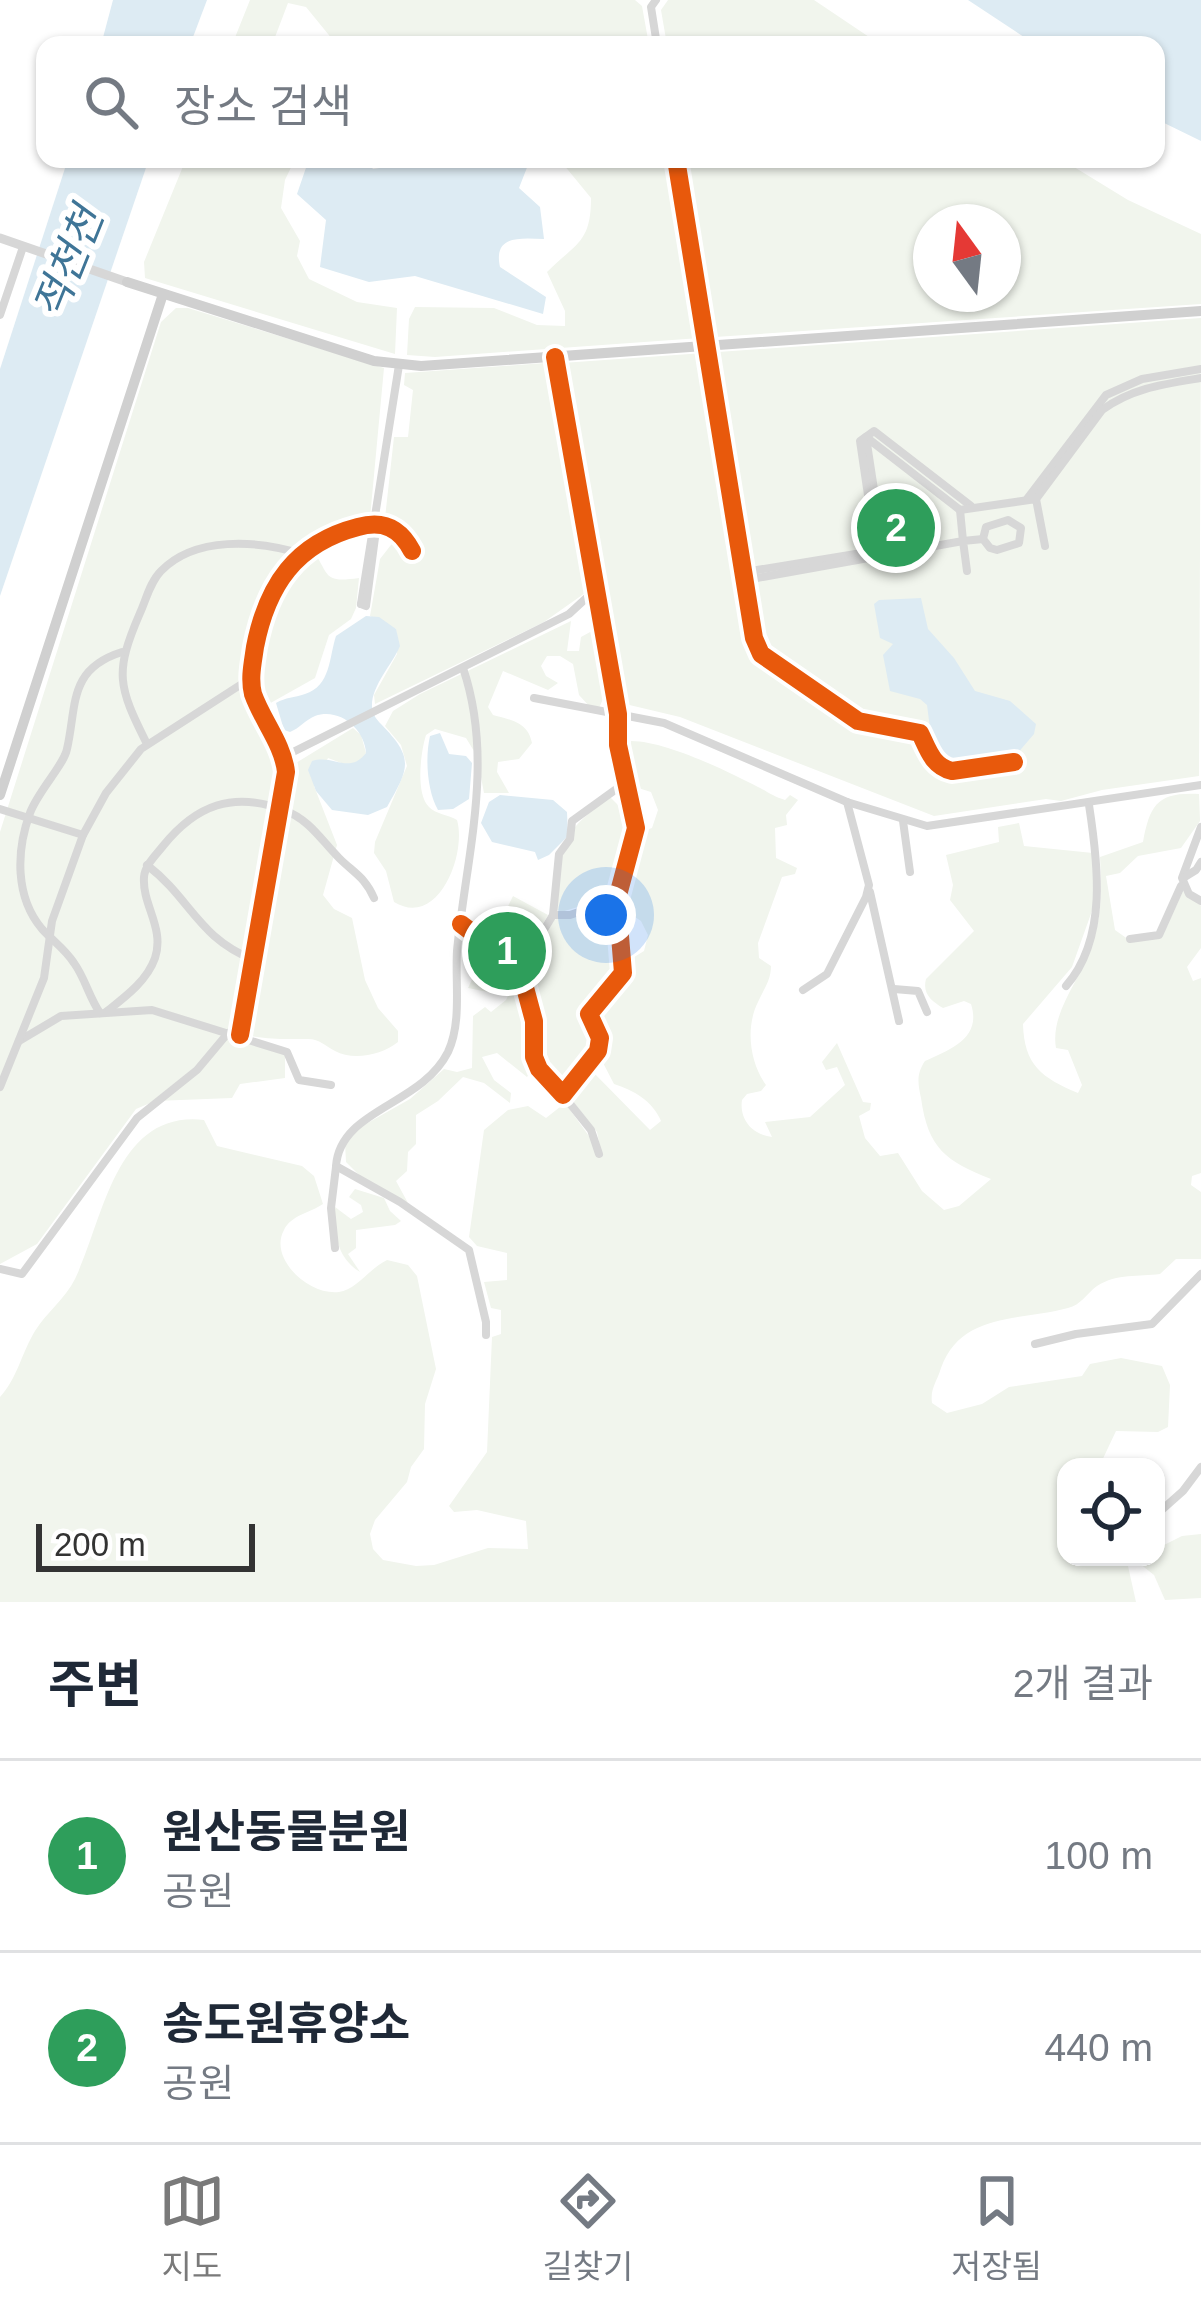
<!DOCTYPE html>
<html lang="ko">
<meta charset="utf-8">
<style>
body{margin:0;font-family:Arial,"Noto Sans KR",sans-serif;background:#f2f2f3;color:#1f2937}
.controls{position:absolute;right:36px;bottom:36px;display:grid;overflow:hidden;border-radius:24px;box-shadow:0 3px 9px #0004}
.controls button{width:108px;height:108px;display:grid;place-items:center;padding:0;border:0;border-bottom:3px solid #e0e1e3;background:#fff;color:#1f2937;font:60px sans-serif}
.compass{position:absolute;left:913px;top:204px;width:108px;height:108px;border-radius:50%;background:#fff;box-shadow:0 3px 9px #0004;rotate:345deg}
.scale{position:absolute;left:36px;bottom:30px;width:219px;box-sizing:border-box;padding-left:12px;border:6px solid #333;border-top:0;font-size:33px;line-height:42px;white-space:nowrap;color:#333;-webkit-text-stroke:9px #fff;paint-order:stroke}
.you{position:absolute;left:606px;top:915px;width:42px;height:42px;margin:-30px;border:9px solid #fff;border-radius:50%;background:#1a73e8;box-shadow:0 0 0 18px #1a73e833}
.badge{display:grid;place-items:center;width:78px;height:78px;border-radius:50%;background:#7a7a7a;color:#fff;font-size:39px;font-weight:700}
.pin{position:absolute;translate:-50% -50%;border:6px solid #fff;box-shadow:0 3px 12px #0006}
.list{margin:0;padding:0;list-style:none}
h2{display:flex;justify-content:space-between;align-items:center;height:156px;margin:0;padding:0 48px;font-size:51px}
h2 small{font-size:39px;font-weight:400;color:#747a83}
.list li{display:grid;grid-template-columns:78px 1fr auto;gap:36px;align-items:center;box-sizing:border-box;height:192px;padding:0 48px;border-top:3px solid #e0e1e3}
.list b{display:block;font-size:45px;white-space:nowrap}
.list p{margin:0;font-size:39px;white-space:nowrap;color:#747a83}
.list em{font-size:39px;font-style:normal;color:#747a83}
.icon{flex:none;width:66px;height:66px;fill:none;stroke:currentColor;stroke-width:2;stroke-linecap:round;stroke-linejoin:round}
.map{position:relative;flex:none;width:1201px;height:1602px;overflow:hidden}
.search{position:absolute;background:#fff;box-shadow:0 3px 9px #0004;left:36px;right:36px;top:36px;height:132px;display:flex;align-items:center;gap:30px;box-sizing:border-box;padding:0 42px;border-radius:24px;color:#747a83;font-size:45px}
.sheet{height:540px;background:#fff}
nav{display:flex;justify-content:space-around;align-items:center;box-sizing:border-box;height:168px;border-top:3px solid #e0e1e3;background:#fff;font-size:33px;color:#747a83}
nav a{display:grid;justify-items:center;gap:6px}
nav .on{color:#7a7a7a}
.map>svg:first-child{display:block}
</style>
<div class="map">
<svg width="1201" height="1602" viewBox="0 0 1201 1602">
<rect width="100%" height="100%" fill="#fff"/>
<!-- green -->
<g fill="#f1f5ed" fill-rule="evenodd">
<path d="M250 0H635L642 6 649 45H337L306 7 288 3 272 45H232Z"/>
<path d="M668 0H814L881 45H667L661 10Z"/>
<path d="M186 159H295L285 180 281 208 300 241 297 256 309 279 357 302 397 308 395 354 145 278 144 262Z"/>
<path d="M559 159H669L700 338 435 357 407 355 409 319 415 307 494 308 537 325 565 326V311L547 272C576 243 591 243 591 198Z"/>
<path d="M686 159H1061L1128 200 1201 234V304L715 337ZM931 222H1003V294H931Z"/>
<path d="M176 308H188L384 368 370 518 313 540 287 557 269 582 251 637 246 677 248 691 280 769 243 1007 235 1039 285 1053V1078L240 1084 232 1098 155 1101 136 1109 37 1244 0 1264V832L161 322Z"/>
<path d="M1201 318 1199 776 1102 790 1061 801 1046 799 934 816 680 717 621 703 562 363Z"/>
<path d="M545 363 554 369 588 568 585 593 544 622 375 704 374 695 397 654 396 629 370 616 380 559 394 541V530L385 518 394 437H408L413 390 404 385 405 373Z"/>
<path d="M313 550C330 576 323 583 359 578L356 608 351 619 329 635 315 678 267 705 255 687C257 636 271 582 313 550Z"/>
<path d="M571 621 567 651H579L581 637 592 631 607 690 599 708 590 707 579 695 573 664 560 656H547L541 666 546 676 558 683 548 690 503 671 488 707 493 715C511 720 528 722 532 743L519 759 498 762 497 772 509 793H484L477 756 466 738 435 729 426 735C421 751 415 793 429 807 435 814 449 815 457 820 467 854 438 929 394 902L386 871 374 853 375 842 407 766 401 745 385 726 393 711 420 694Z"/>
<path d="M353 728 361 735 366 753 360 762 349 766 328 758 314 786 337 845 323 895 334 909 352 918 365 980 378 1008 398 1031V1042C382 1055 353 1061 335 1051 325 1046 320 1039 308 1039 287 1039 273 1040 251 1036L249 1026 291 766Z"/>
<path d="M628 741C662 739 727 771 758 787 768 792 774 797 785 800L790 795 798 800 786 815 787 825 775 828 776 858 797 868 795 874 782 877 758 943 759 958 771 966C771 980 764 989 758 1002 745 1028 750 1063 766 1085L761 1091 747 1094 742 1100C739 1120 753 1135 772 1137L765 1122 810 1117 845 1085 837 1067 826 1070 822 1062 837 1043 863 1102 871 1103 870 1110 859 1116 865 1138 880 1156 898 1153 922 1191 944 1210 959 1206 991 1179C946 1161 928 1149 921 1098 918 1084 916 1074 925 1061 951 1049 982 1038 971 1004L964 1001 943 1008C932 1001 922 994 926 979L974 931 950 900 953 885 946 855 999 842 998 827 1019 823 1024 846 1093 853V908L1072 967 1023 1024C1024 1065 1042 1078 1078 1093L1082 1085 1068 1050 1056 1048C1050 1014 1079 981 1090 951 1102 920 1102 890 1100 857L1143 842C1150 804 1158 792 1199 794L1200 821 1181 848 1138 856 1120 873 1106 876 1115 930 1132 942 1162 937 1183 891 1201 906V948L1187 967 1193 981 1201 978V1173L1192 1176 1191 1185 1201 1192V1259H1176L1160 1274C1139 1277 1117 1273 1097 1286 1086 1294 1081 1305 1068 1308 1021 1321 961 1312 941 1368 937 1382 930 1388 932 1403L947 1413 982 1404 1009 1387 1082 1376 1090 1364 1121 1358 1162 1366 1170 1385 1168 1427 1158 1432 1116 1431 1099 1467H1066L1062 1521 1066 1557 1087 1560 1126 1557 1136 1602H0V1397C17 1379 22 1352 35 1331 46 1313 65 1299 75 1279 104 1219 115 1110 204 1120L217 1146 302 1166 314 1176 323 1204C310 1213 291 1215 284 1230 268 1259 310 1296 339 1292 356 1290 370 1268 387 1260L408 1265 417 1276 436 1369 425 1404 424 1449 411 1467 407 1482 375 1520 370 1534 373 1549 383 1560 416 1566 434 1565 488 1548 528 1549 526 1521 477 1510 454 1512 449 1506 487 1452 492 1337 501 1334V1310L491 1308 484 1282 507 1280V1253L477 1246 469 1237 484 1130 508 1110 528 1106 546 1118 565 1103 594 1143 597 1156 602 1157 597 1132 568 1095 592 1071 650 1130 661 1121C653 1101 633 1090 614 1084L601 1059 605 1038 596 1016 598 1009 615 995 631 959 644 951 648 935 641 921 629 913 625 890 643 831 652 828 658 810 651 792 635 787 623 747Z"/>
<path d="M610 797 618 805 629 804 632 836 611 897 561 912 557 910C562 846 556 836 610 797Z"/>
<path d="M513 896 548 915 503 995 468 988Z"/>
<path d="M613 905 619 976 586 1014 597 1047 562 1089 539 1066 525 974 553 920Z"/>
<path d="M517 977 530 1021 534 1068 527 1077 497 1053 482 1057 494 1080 511 1093 510 1103 484 1083 463 1077 438 1101 416 1115V1144L408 1152 407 1171 396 1181 408 1203 364 1180 346 1162 345 1143 357 1129 410 1099 444 1069 457 1072 472 1068 473 1016 485 1007 491 1012 506 1000Z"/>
<path d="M355 1189 384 1198 390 1211 401 1221 395 1225 356 1230V1248L348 1254 360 1272C335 1256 335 1233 335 1207L351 1219 363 1212 361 1205 349 1197Z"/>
<path d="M1201 1534V1598L1165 1600 1154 1575 1139 1563V1557H1156V1549L1182 1536Z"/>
</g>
<!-- water -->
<g fill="#ddebf3">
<path d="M113 0H207L190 45H101Z"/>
<path d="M968 0H1201V141L1156 119V45H1036Z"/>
<path d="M68 159H149L0 596V369Z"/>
<path d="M309 159H365L373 169 392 166 402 159H524L528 165 519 188 540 207 544 239C520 238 493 235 500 267L546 297 543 314 415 276 369 282 320 267 326 220 297 194Z"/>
<path d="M921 598 928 629 954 658 975 691 1010 701 1036 724 1034 734 1016 755 949 762 931 736 927 705 920 699 890 691 883 655 893 644 880 638 874 604 879 600Z"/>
<path d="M366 616 379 617 396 629 400 646C392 665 371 686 372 707 373 715 376 719 381 724 414 758 410 767 387 807L368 815 332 810 316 791 308 770 312 761C334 754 349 775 366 753 365 730 340 707 315 716 305 720 300 728 290 732L284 730 276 703C286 697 294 698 305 694 331 686 329 657 336 636Z"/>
<path d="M440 733 449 754 466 756 472 763 469 799 453 809 438 810C427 791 425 757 430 736Z"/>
<path d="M500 795 553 800 567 812 568 836 549 855 538 860 535 852 492 842 481 823 489 802Z"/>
</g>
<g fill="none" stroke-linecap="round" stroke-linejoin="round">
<!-- minor -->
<g stroke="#d7d7d7" stroke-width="8">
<path d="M656 0 651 7 657 45"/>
<path d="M676 159 754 638 761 654 858 721 920 733C928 749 932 766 952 771L1014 762"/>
<path d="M0 315 23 247"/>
<path d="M1027 499 1106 395 1142 379 1201 369"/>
<path d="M1036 499 1102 410C1132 388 1164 384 1201 378"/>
<path d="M1008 520 1021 528 1019 543 997 550 990 548 983 539 986 527Z"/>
<path d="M884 555 866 437 960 510"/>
<path d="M877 556 860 441 874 431 971 506"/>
<path d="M967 571 963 541 983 539"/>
<path d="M745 572 880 550"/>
<path d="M746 580 963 541 960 510 1036 499 1045 546"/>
<path d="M361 604 399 365"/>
<path d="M361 604 366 606 376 530"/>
<path d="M463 668C495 762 466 856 457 951 455 983 462 1022 448 1052 421 1106 340 1109 336 1166L400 1202 469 1250 486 1322V1335"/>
<path d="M534 698 664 723 847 802 927 826 1201 785"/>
<path d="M147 744C118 686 114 673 140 613 146 600 150 582 161 571 195 536 257 540 302 554"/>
<path d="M283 757 569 614 595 590"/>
<path d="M0 809 83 835"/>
<path d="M903 821 910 872"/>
<path d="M1201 827 1182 878 1189 894 1201 901"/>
<path d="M147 865C191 899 198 938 254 960"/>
<path d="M1183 878 1196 870 1201 862"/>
<path d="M870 892 899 1021"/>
<path d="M553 915 559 854 570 839 572 821 626 782"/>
<path d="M461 924 520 969 534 1021V1057L539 1069 563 1095 598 1051 600 1038 589 1014 623 973 617 899 636 828 618 745V714L555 357"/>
<path d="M1130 939 1159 935 1181 886"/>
<path d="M520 969 553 915H570L617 899"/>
<path d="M1066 986C1108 938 1098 863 1089 805"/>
<path d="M894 989 918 991 927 1012"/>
<path d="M803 990 827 974 866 897 869 885 847 802"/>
<path d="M106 1012C125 997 147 981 155 958 165 928 142 905 144 877 145 865 156 855 163 846 196 805 233 791 284 810 310 820 321 840 339 858 354 873 365 877 374 898"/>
<path d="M100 1013C89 997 85 978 74 963 65 949 53 941 42 929 15 897 16 851 30 813 38 791 64 765 67 749 77 705 68 669 122 652"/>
<path d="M240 1035 286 772C283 744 262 720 253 694 249 678 253 662 255 647 267 585 296 543 358 527 383 520 400 528 412 551"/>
<path d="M19 1041 61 1016 152 1010 287 1052 299 1080 331 1085"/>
<path d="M0 1087 44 978 52 921 83 835 106 793 141 749 251 678"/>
<path d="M563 1095 591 1130 599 1154"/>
<path d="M335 1248 331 1208 336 1167"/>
<path d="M0 1269 22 1274 137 1118 197 1070 228 1033"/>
<path d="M1035 1344 1076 1334 1152 1324 1201 1274"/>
<path d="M1156 1515 1183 1491 1201 1467"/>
</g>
<!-- tertiary -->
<path stroke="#d7d7d7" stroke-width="9" d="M0 238 127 282"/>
<!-- secondary -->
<g stroke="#d0d0d0" stroke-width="10">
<path d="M127 282 374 361 421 366 1201 311"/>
<path d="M0 795 163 294"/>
</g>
<!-- cycleway casing -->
<g stroke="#fff" stroke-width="26">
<g id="cycleway">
<path d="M676 159 754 638 761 654 858 721 920 733C928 749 932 766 952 771L1014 762"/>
<path d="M461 924 520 969 534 1021V1057L539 1069 563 1095 598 1051 600 1038 589 1014 623 973 617 899 636 828 618 745V714L555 357"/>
<path d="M240 1035 286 772C283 744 262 720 253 694 249 678 253 662 255 647 267 585 296 543 358 527 383 520 400 528 412 551"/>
</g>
</g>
<!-- cycleway -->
<use href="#cycleway" stroke="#e8590c" stroke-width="18"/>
</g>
<g text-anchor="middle" stroke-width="12" stroke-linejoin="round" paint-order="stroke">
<!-- water labels -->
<g font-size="42" font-style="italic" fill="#3f7597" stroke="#fff">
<text transform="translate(68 263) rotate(-68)" y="15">적천천</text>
</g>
</g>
</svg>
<div class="controls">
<button><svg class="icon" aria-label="locate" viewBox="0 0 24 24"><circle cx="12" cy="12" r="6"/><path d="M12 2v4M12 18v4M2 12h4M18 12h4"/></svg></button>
</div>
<svg class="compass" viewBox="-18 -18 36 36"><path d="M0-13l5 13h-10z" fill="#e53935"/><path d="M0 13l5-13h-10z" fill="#747a83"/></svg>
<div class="scale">200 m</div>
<div class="you"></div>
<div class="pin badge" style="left:507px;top:951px;background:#2e9e5b">1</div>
<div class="pin badge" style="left:896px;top:528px;background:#2e9e5b">2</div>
<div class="search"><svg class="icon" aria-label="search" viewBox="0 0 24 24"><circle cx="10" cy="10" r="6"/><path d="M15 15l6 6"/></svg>장소 검색</div>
</div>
<section class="sheet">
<h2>주변<small>2개 결과</small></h2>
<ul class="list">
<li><span class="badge" style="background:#2e9e5b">1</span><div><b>원산동물분원</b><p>공원</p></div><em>100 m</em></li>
<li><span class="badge" style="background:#2e9e5b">2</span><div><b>송도원휴양소</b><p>공원</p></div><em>440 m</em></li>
</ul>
</section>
<nav>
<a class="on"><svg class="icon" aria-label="map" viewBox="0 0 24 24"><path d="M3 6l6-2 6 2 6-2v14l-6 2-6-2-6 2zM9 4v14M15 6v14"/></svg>지도</a>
<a><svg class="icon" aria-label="directions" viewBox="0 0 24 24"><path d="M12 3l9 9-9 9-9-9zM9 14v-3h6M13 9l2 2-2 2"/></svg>길찾기</a>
<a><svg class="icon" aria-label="saved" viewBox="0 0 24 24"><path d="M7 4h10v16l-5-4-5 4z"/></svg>저장됨</a>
</nav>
